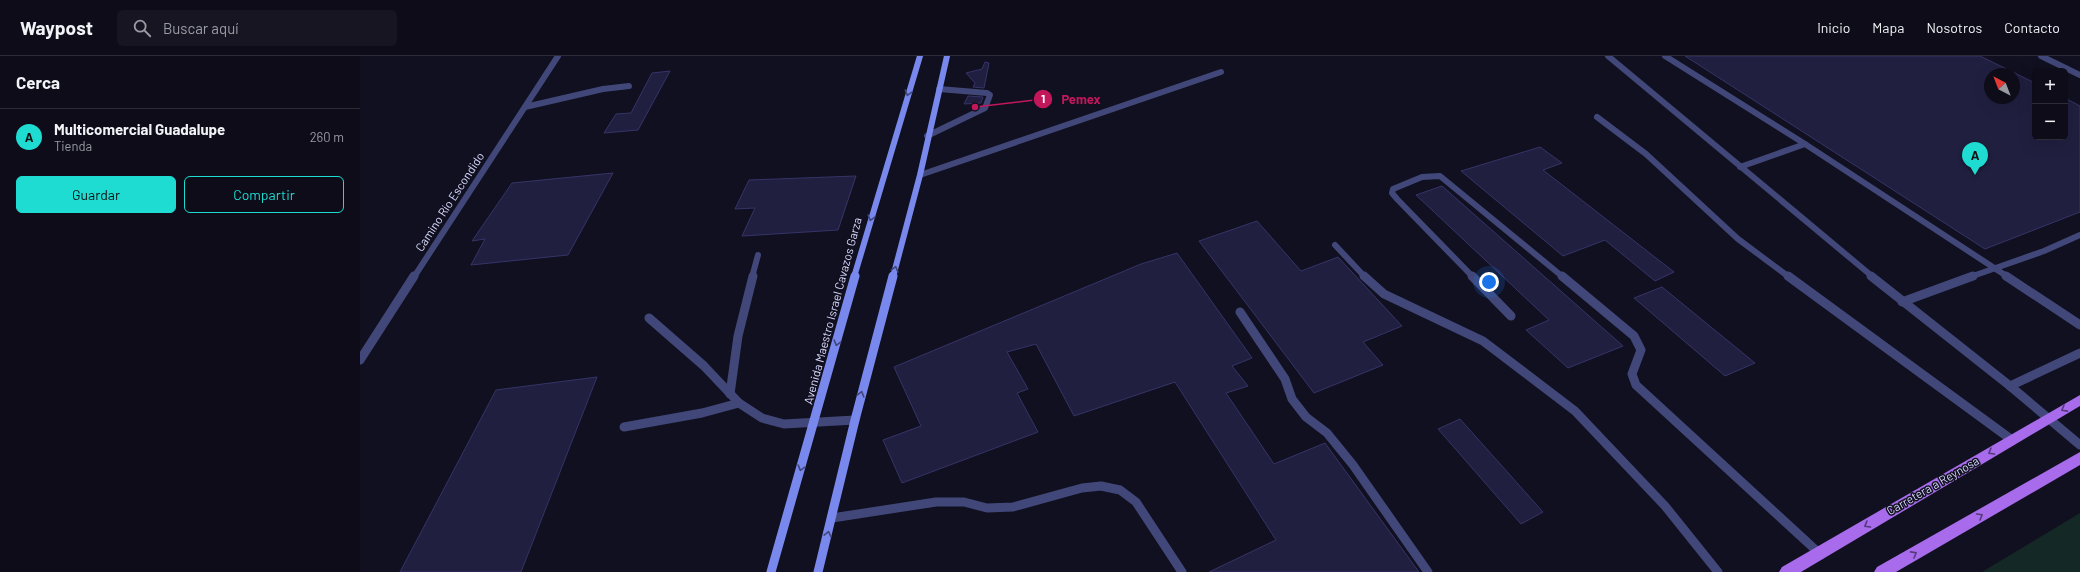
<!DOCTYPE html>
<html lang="es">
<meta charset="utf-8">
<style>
body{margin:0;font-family:Barlow,sans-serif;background:#161521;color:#f1f3f6}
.controls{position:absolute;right:12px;top:12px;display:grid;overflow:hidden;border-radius:6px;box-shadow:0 4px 16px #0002}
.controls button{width:36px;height:36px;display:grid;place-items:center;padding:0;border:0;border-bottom:1px solid #2d2c37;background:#0d0c18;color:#f1f3f6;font:20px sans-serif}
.compass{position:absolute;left:1624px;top:12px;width:36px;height:36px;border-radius:50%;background:#0d0c18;box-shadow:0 4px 16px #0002;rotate:318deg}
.you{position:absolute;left:1129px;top:226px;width:14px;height:14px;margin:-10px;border:3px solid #fff;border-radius:50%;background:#1a73e8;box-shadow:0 0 0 6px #1a73e833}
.badge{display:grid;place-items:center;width:26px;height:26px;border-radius:50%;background:#1edcd2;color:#111;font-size:13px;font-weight:700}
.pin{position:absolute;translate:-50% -33px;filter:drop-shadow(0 1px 2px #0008)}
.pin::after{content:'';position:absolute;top:21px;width:14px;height:12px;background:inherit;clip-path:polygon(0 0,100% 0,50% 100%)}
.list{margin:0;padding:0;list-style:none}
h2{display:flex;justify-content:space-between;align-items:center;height:52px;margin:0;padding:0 16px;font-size:17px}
h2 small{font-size:13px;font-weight:400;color:#9a9ba2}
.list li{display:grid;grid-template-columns:26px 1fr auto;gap:12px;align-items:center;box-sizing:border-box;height:56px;padding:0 16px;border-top:1px solid #2d2c37}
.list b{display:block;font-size:15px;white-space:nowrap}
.list p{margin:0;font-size:13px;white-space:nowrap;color:#9a9ba2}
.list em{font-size:13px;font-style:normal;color:#9a9ba2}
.actions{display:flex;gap:8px;padding:12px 16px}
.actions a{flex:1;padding:9px 0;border:1px solid #1edcd2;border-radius:6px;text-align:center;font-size:14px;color:#1edcd2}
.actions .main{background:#1edcd2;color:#111}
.icon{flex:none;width:22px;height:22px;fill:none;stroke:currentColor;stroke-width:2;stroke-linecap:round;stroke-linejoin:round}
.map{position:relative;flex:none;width:1720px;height:516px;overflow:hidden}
header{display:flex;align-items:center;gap:24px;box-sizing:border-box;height:56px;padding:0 20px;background:#0d0c18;border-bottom:1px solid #2d2c37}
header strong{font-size:19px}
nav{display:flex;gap:22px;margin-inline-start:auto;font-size:14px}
.search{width:280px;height:36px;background:#161521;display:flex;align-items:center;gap:10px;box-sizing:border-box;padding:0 14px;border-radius:6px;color:#9a9ba2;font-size:15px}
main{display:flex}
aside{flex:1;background:#0d0c18}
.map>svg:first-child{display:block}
</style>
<header>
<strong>Waypost</strong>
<div class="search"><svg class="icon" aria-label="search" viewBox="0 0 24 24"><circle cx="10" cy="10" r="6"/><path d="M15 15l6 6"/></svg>Buscar aquí</div>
<nav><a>Inicio</a><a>Mapa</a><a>Nosotros</a><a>Contacto</a></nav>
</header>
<main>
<aside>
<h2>Cerca<small></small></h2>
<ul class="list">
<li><span class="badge">A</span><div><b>Multicomercial Guadalupe</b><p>Tienda</p></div><em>260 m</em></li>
</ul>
<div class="actions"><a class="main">Guardar</a><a>Compartir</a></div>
</aside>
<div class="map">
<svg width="1720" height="516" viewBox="0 0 1720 516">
<rect width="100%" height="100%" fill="#111020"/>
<!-- green -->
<path fill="#142925" d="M1720 457V516H1622Z"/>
<!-- building -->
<g fill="#201f3f" stroke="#363468" fill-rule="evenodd">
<path d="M1325 0H1620L1675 27V81H1705V42L1720 50V156L1625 193ZM1630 18H1654V42H1630Z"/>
<path d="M625 6 629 7 624 32 613 31 615 27 606 17 622 13Z"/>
<path d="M310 15 278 74 244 77 256 58 271 57 292 17Z"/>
<path d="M608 40 623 41 621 47 604 48Z"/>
<path d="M1180 91 1202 107 1183 114 1314 216 1295 225 1245 184 1203 200 1101 115Z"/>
<path d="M253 117 208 199 111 209 125 183 112 185 152 127Z"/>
<path d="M496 120 478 174 382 180 395 152 375 153 389 124Z"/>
<path d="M1082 130 1263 290 1208 312 1166 274 1189 264 1056 139Z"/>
<path d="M897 165 941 215 978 201 1042 270 1003 286 1023 309 954 337 839 185Z"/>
<path d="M817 197 892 302 872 310 888 330 866 337 914 408 965 387 1059 516H849L916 484 815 326 714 360 676 288 647 296 668 333 657 337 678 376 542 427 523 384 561 370 534 311 781 208Z"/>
<path d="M1302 231 1395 307 1365 320 1274 242Z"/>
<path d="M237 321 161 516H40L136 334Z"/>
<path d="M1100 363 1183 456 1161 468 1078 373Z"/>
</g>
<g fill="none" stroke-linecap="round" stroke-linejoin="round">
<!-- lane-far1 -->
<g stroke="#414879" stroke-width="6">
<path d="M1248 0 1513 221"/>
<path d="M1305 0 1445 88 1648 221"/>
<path d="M1681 0 1720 19"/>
<path d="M165 51 243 33 269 30"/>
<path d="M1237 61 1286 98 1378 183 1429 221"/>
<path d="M567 80 625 52 630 39 627 37 579 33"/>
<path d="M1380 111 1445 88"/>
<path d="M560 119 861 16"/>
<path d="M975 189 1005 221"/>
<path d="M392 221 398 199"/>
<path d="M1113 221 1037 143 1032 137 1033 133 1062 121 1080 120 1203 221"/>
<path d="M1610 221 1684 195 1720 179"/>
</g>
<!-- lane -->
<g stroke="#414879" stroke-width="9">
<path d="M1004 220 1024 238 1123 285 1215 355 1305 450 1358 516"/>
<path d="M1112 220 1151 260"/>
<path d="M1202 220 1274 280 1281 294 1272 318 1276 329 1459 497"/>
<path d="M1428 220 1652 384"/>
<path d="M1511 220 1650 330 1720 389"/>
<path d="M1646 220 1720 269"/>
<path d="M1542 246 1613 220"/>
<path d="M880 256 925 323 932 343 946 361 967 377 993 409 1068 516"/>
<path d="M289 262 344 310 379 347 402 362 424 368 495 364"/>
<path d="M1650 330 1720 297"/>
<path d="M370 338 378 280 393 220"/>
<path d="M264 371 342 357 379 347"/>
<path d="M472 462 576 446H604L627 452 653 451 722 432 741 430 760 434 776 446 822 516"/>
</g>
<!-- street-far1 -->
<path stroke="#414879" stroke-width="6" d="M54 221 198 0"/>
<!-- street -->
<path stroke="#414879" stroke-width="9" d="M0 304 54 220"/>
<!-- secondary-far1 -->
<g stroke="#7988ed" stroke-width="6">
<path d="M494 221 560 0"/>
<path d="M533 221 560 119 587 0"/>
</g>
<!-- secondary -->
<g stroke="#7988ed" stroke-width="9">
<path d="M411 516 495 220"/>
<path d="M458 516 495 364 533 220"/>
</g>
<!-- primary -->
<g fill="#a76beb" fill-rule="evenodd">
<path d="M1720 339V350L1441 516H1419L1422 511Z"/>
<path d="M1720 396V409L1536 516H1514L1517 511Z"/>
</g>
</g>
<!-- one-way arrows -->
<defs><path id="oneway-chevron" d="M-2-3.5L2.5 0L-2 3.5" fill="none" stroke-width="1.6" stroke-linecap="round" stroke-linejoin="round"/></defs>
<g stroke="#40467c">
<use href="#oneway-chevron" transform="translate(548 37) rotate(107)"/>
<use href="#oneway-chevron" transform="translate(511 162) rotate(106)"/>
<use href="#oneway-chevron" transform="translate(535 213) rotate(-75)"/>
<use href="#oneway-chevron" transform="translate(477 287) rotate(105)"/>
<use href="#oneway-chevron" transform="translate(501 338) rotate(-75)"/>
<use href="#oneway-chevron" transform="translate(441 412) rotate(106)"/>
<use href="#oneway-chevron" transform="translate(468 478) rotate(-76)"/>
</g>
<g stroke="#54397b">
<use href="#oneway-chevron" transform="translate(1704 353) rotate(151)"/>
<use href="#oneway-chevron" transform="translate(1631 396) rotate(150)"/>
<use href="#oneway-chevron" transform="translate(1620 460) rotate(-30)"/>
<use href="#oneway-chevron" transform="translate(1507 469) rotate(150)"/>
<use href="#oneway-chevron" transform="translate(1554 498) rotate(-29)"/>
</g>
<g text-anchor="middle" stroke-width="3" stroke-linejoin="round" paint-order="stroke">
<!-- street labels -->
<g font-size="12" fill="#d5d7f9" stroke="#111020">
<text transform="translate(90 146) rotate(-57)" y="4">Camino Río Escondido</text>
<text transform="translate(473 255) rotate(-75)" y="4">Avenida Maestro Israel Cavazos Garza</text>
<text transform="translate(1573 430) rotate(-30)" y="4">Carretera a Reynosa</text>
</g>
</g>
<!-- callouts -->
<path fill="none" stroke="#c2185b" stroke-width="1.5" d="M615 51L683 43"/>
<g fill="#c2185b" stroke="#111020" stroke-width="1.5">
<circle cx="615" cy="51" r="4"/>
<circle cx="683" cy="43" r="10"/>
</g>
<g font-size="12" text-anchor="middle" font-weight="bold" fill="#fff">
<text x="683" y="47">1</text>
</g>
<g font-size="13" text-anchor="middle" font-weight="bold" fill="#c2185b" stroke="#111020" stroke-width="3" stroke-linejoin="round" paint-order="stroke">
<text x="721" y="48">Pemex</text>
</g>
</svg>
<div class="controls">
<button>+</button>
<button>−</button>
</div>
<svg class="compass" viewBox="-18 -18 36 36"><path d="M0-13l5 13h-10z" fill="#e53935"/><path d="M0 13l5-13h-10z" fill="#9a9ba2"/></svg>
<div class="you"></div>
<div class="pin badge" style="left:1615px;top:119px">A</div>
</div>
</main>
